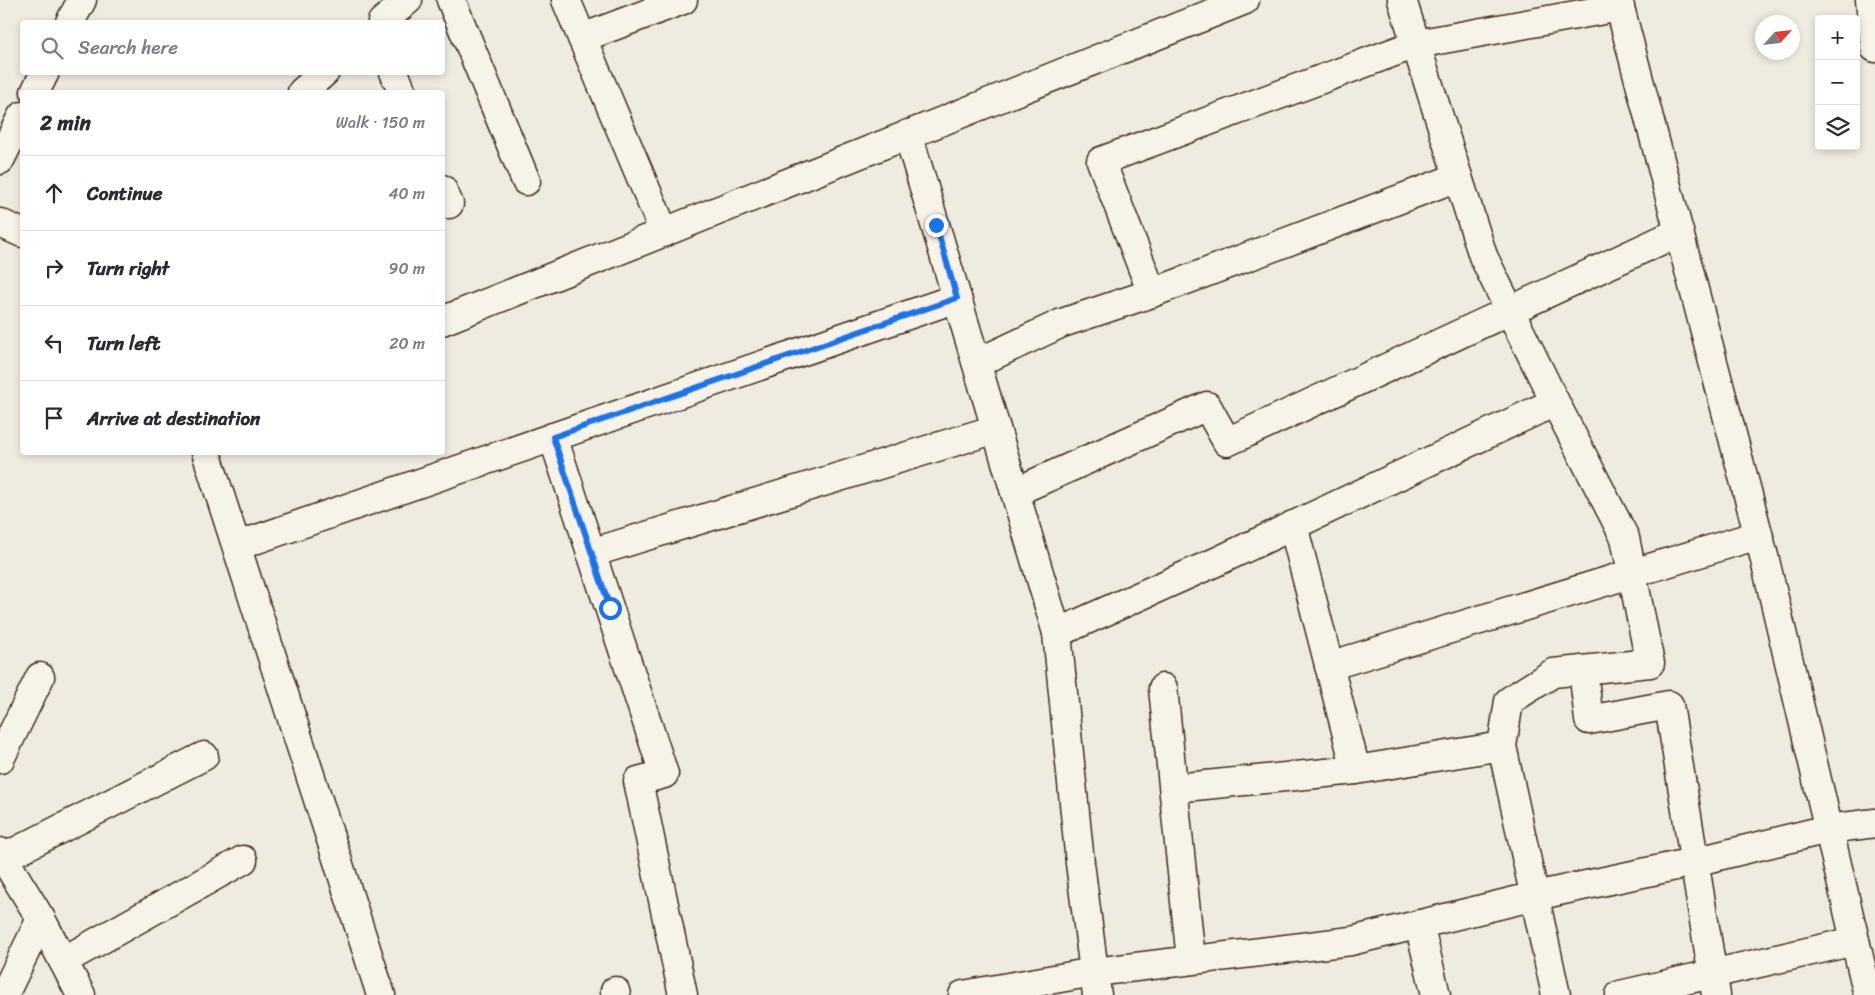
<!DOCTYPE html>
<meta charset="utf-8">
<style>
body{margin:0;font-family:Sriracha,sans-serif;background:#f2f2f3;color:#2b2b33}
.controls{position:absolute;right:15px;top:15px;display:grid;overflow:hidden;border-radius:5px;box-shadow:0 2px 8px #0003}
.controls button{width:45px;height:45px;display:grid;place-items:center;padding:0;border:0;border-bottom:1px solid #e1e1e2;background:#fff;color:#2b2b33;font:25px sans-serif}
.compass{position:absolute;left:1755px;top:15px;width:45px;height:45px;border-radius:50%;background:#fff;box-shadow:0 2px 8px #0003;rotate:63deg}
.stop{position:absolute;width:15px;height:15px;margin:-11px;border:4px solid #1a73e8;border-radius:50%;background:#fff}
.stop.end{background:#1a73e8;border-color:#fff;box-shadow:0 1px 5px #0008}
.list{margin:0;padding:0;list-style:none}
h2{display:flex;justify-content:space-between;align-items:center;height:65px;margin:0;padding:0 20px;font-size:21px}
h2 small{font-size:16px;font-weight:400;color:#7c7c81}
.list li{display:grid;grid-template-columns:32px 1fr auto;gap:15px;align-items:center;box-sizing:border-box;height:75px;padding:0 20px;border-top:1px solid #e1e1e2}
.list b{display:block;font-size:19px;white-space:nowrap}
.list em{font-size:16px;font-style:normal;color:#7c7c81}
.icon{flex:none;width:28px;height:28px;fill:none;stroke:currentColor;stroke-width:2;stroke-linecap:round;stroke-linejoin:round}
.map{position:relative;flex:none;width:1875px;height:995px;overflow:hidden}
.search{position:absolute;background:#fff;box-shadow:0 2px 8px #0003;left:20px;top:20px;width:425px;height:55px;display:flex;align-items:center;gap:12px;box-sizing:border-box;padding:0 18px;border-radius:5px;color:#7c7c81;font-size:19px}
.panel{position:absolute;background:#fff;box-shadow:0 2px 8px #0003;left:20px;top:90px;width:425px;height:365px;border-radius:5px}
.map>svg:first-child{display:block}
</style>
<div class="map">
<svg width="1875" height="995" viewBox="0 0 1875 995">
<rect width="100%" height="100%" fill="#efebe0"/>
<filter id="ink" filterUnits="userSpaceOnUse"><feTurbulence type="fractalNoise" baseFrequency=".02" numOctaves="2"/><feDisplacementMap in="SourceGraphic" scale="10" xChannelSelector="R" yChannelSelector="G"/><feConvolveMatrix kernelMatrix="1 2 1 2 8 2 1 2 1" color-interpolation-filters="sRGB"/></filter>
<g filter="url(#ink)">
<g fill="none" stroke-linecap="round" stroke-linejoin="round">
<!-- minor casing -->
<g stroke="#3b2a1e" stroke-width="31">
<g id="minor">
<path d="M451 0 526 181"/>
<path d="M566 0 664 232"/>
<path d="M1402 0 1483 256 1555 402 1625 538 1650 663 1553 673 1509 701 1502 746 1556 995"/>
<path d="M1618 0 1764 556 1868 995"/>
<path d="M1870 0 1875 48"/>
<path d="M382 22 408 0"/>
<path d="M582 38 683 0"/>
<path d="M394 72 402 92"/>
<path d="M302 92 325 72"/>
<path d="M908 134 1057 633 1080 863 1097 995"/>
<path d="M442 189 449 204"/>
<path d="M0 223 22 233"/>
<path d="M1152 293 1101 161 1416 44 1620 7"/>
<path d="M442 321 1245 0"/>
<path d="M977 363 1062 323 1152 293 1458 177"/>
<path d="M553 437 664 774 638 781 683 995"/>
<path d="M206 452 381 995"/>
<path d="M1015 492 1207 406 1227 442 1679 232"/>
<path d="M237 546 957 298"/>
<path d="M591 553 996 429"/>
<path d="M1057 633 1218 561 1555 402"/>
<path d="M1329 666 1758 535"/>
<path d="M1583 670 1589 720 1669 705 1716 995"/>
<path d="M1163 688 1191 960"/>
<path d="M0 759 40 677"/>
<path d="M1356 770 1502 746"/>
<path d="M1175 788 1356 770 1293 525"/>
<path d="M0 852 41 919 81 995"/>
<path d="M3 858 204 756"/>
<path d="M1419 924 1436 995"/>
<path d="M63 961 243 860"/>
<path d="M615 991 616 995"/>
<path d="M4 995 41 919"/>
<path d="M963 995 1094 972 1351 941 1535 896 1694 862 1828 829 1875 823"/>
<path d="M1620 995 1855 941"/>
</g>
</g>
<!-- major casing -->
<g stroke="#3b2a1e" stroke-width="31">
<g id="major">
<path d="M70 22 82 0"/>
<path d="M35 92 45 72"/>
<path d="M0 160 22 116"/>
</g>
</g>
<!-- minor -->
<use href="#minor" stroke="#f7f3e8" stroke-width="28"/>
<!-- major -->
<use href="#major" stroke="#f7f3e8" stroke-width="28"/>
</g>
</g>
<g fill="none" stroke-linecap="round" stroke-linejoin="round" filter="url(#ink)">
<!-- route -->
<path stroke="#1a73e8" stroke-width="6" d="M610 608 553 437 957 298 936 225"/>
</g>
</svg>
<div class="controls">
<button>+</button>
<button>−</button>
<button><svg class="icon" aria-label="layers" viewBox="0 0 24 24"><path d="M12 4l9 5-9 5-9-5zM3 14l9 5 9-5"/></svg></button>
</div>
<svg class="compass" viewBox="-18 -18 36 36"><path d="M0-13l5 13h-10z" fill="#e53935"/><path d="M0 13l5-13h-10z" fill="#7c7c81"/></svg>
<div class="stop" style="left:610px;top:608px"></div>
<div class="stop end" style="left:936px;top:225px"></div>
<div class="search"><svg class="icon" aria-label="search" viewBox="0 0 24 24"><circle cx="10" cy="10" r="6"/><path d="M15 15l6 6"/></svg>Search here</div>
<section class="panel">
<h2>2 min<small>Walk · 150 m</small></h2>
<ul class="list">
<li><svg class="icon" aria-label="ahead" viewBox="0 0 24 24"><path d="M12 20V5M6 11l6-6 6 6"/></svg><div><b>Continue</b></div><em>40 m</em></li>
<li><svg class="icon" aria-label="right" viewBox="0 0 24 24"><path d="M7 20v-9h11M14 6l5 5-5 5"/></svg><div><b>Turn right</b></div><em>90 m</em></li>
<li><svg class="icon" aria-label="left" viewBox="0 0 24 24"><path d="M17 20v-9H6M10 6l-5 5 5 5"/></svg><div><b>Turn left</b></div><em>20 m</em></li>
<li><svg class="icon" aria-label="arrive" viewBox="0 0 24 24"><path d="M6 21V4h12l-3 4 3 4H6"/></svg><div><b>Arrive at destination</b></div></li>
</ul>
</section>
</div>
